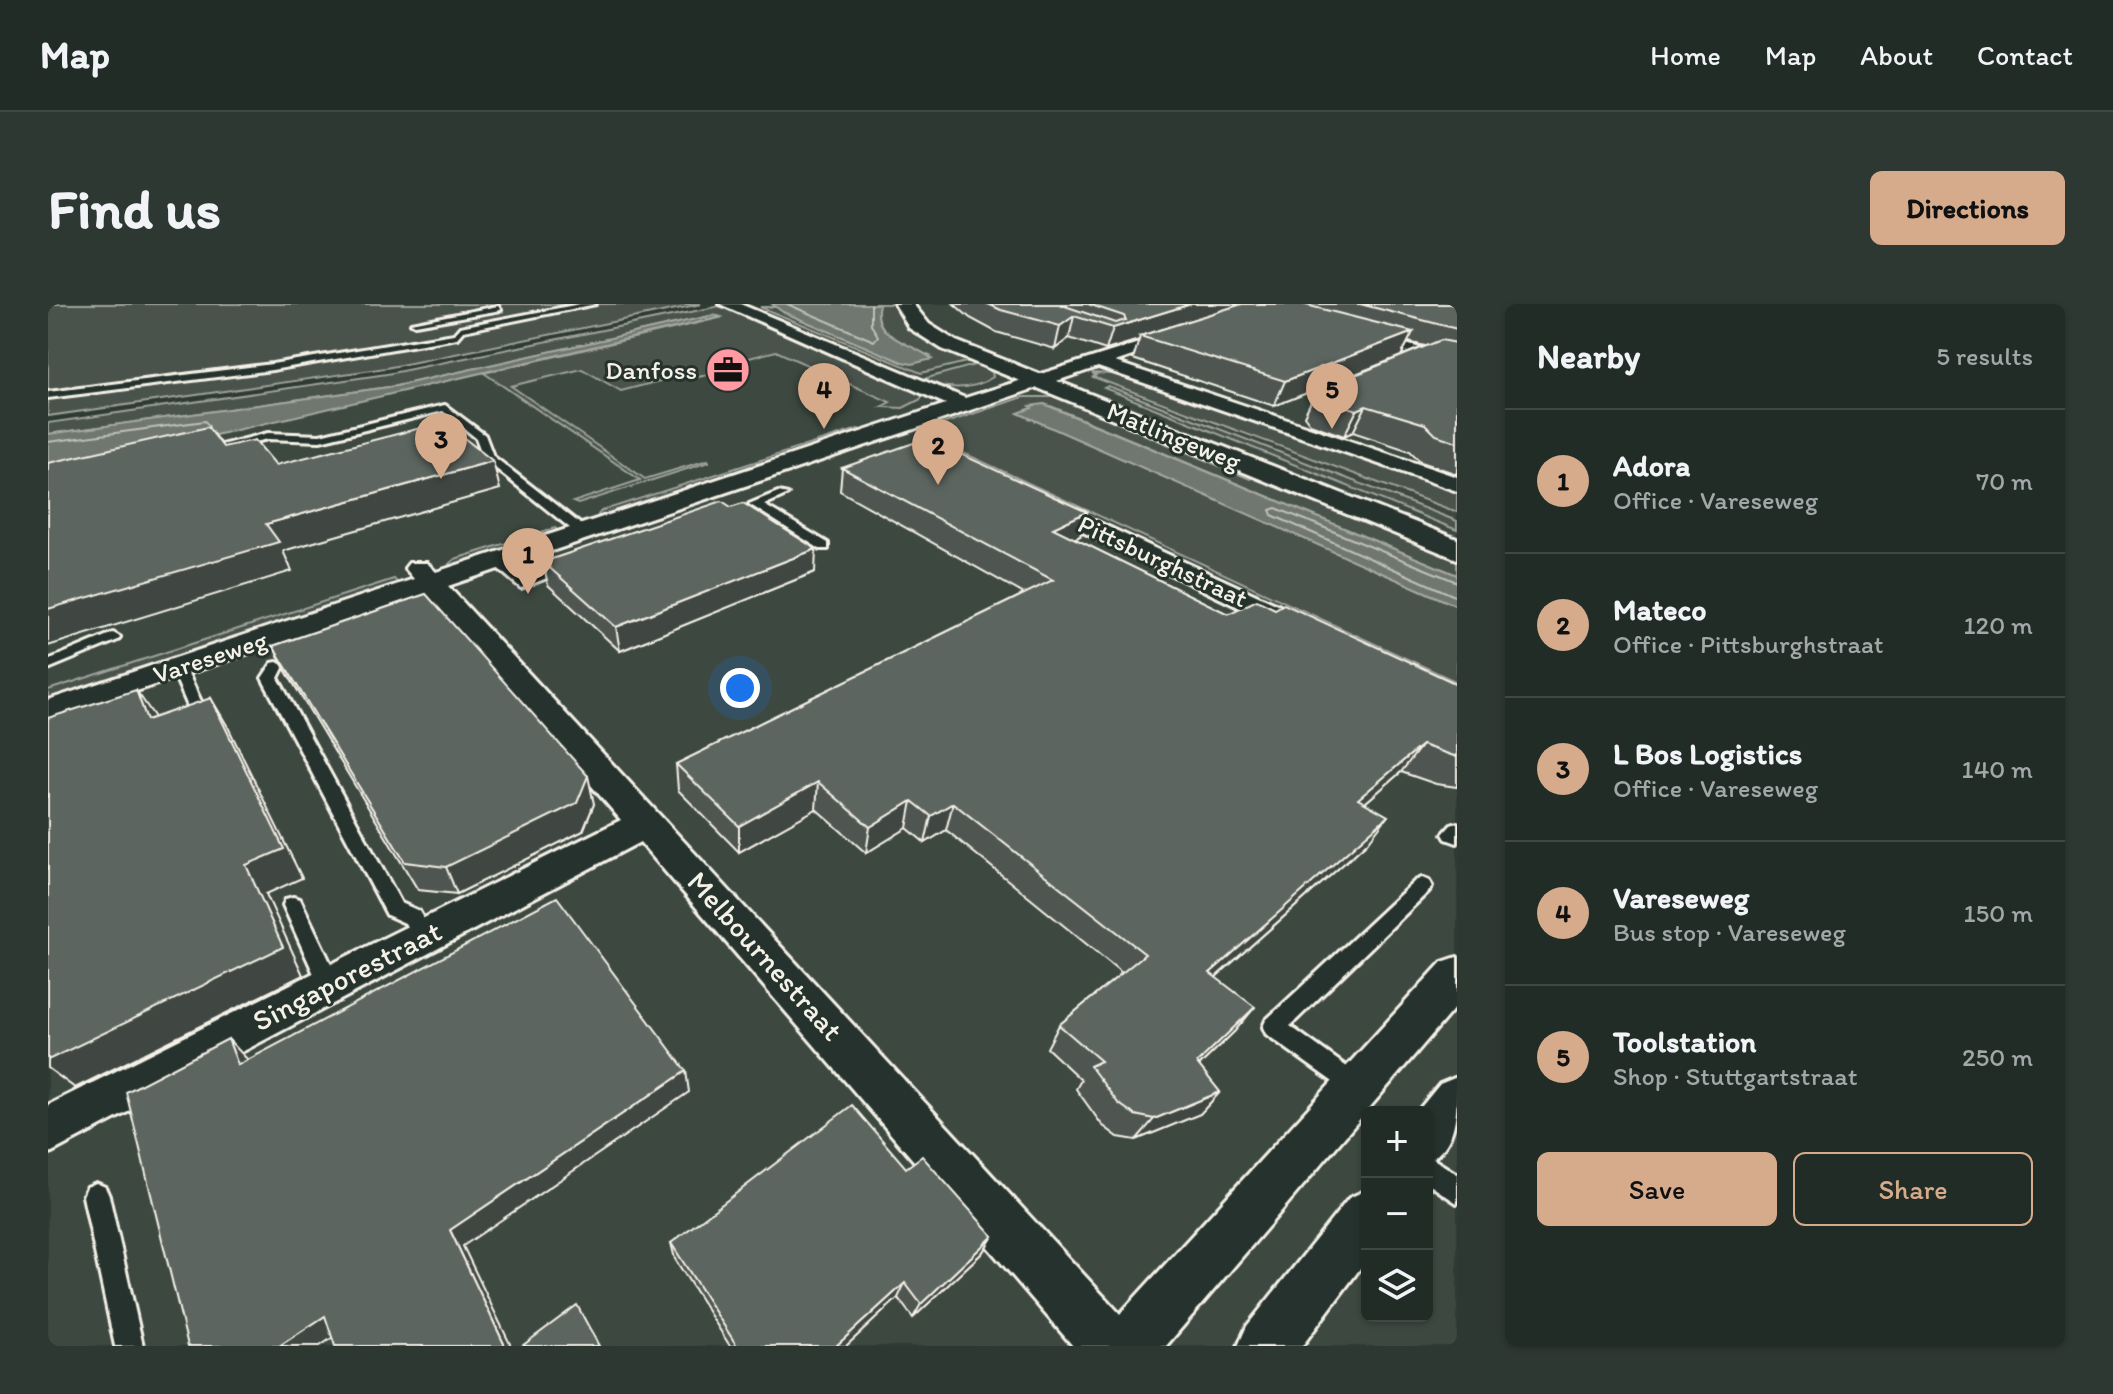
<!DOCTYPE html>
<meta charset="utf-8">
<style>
body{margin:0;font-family:Itim,sans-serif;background:#2e3833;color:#f1f3f6}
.controls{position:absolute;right:24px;bottom:24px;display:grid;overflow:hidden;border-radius:12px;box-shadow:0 2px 6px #0004}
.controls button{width:72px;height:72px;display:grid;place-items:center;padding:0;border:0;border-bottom:2px solid #3f4844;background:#222c27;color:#f1f3f6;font:40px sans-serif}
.you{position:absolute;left:692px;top:384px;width:28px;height:28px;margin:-20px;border:6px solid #fff;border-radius:50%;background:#1a73e8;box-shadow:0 0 0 12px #1a73e833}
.badge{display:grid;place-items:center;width:52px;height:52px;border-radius:50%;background:#d6ab8b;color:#111;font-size:26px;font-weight:700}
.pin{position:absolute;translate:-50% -66px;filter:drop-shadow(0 2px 4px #0008)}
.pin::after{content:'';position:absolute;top:42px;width:28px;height:24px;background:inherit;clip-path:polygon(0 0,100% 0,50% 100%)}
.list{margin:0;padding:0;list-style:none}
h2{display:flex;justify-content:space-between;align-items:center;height:104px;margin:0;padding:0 32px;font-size:34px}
h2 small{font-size:26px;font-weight:400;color:#a2a7a7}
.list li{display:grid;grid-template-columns:52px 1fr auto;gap:24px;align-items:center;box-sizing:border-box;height:144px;padding:0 32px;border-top:2px solid #3f4844}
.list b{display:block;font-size:30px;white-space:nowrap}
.list p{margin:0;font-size:26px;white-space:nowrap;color:#a2a7a7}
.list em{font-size:26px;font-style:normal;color:#a2a7a7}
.actions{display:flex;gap:16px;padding:24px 32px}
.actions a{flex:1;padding:18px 0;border:2px solid #d6ab8b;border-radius:12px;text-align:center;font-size:28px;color:#d6ab8b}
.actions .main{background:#d6ab8b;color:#111}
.icon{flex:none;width:44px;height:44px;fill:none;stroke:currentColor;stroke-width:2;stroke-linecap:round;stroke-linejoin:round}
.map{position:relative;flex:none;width:1409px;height:1042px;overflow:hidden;border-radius:12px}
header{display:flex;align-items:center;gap:48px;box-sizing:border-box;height:112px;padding:0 40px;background:#222c27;border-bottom:2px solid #3f4844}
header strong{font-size:38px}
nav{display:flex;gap:44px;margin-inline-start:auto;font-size:28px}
.intro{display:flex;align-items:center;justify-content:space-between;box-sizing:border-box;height:192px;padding:0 48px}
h1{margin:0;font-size:56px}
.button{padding:20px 36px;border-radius:12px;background:#d6ab8b;color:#111;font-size:28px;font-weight:700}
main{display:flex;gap:48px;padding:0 48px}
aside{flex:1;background:#222c27;border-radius:12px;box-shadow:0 2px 6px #0004}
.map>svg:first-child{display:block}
</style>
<header>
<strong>Map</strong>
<nav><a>Home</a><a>Map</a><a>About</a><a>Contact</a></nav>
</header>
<div class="intro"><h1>Find us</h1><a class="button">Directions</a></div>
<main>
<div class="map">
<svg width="1409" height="1042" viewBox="0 0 1409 1042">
<rect width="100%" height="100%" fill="#2e3b34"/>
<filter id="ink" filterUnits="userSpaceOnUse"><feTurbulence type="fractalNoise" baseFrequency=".0125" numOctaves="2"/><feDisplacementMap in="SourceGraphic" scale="16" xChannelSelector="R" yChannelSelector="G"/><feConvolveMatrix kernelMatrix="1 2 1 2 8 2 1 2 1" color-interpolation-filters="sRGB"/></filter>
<g filter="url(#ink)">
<!-- built -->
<path fill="#3c4841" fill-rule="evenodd" d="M767 0H1409V1042H0V170L710 6ZM1319 808H1379V1012H1319Z"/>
<!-- green -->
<g fill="#48524c" stroke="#9ea29a" stroke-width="2">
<path d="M0 0H653L338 64 0 112Z"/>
<path d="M831 0H849C858 35 892 44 923 57L873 69 712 3H731L735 8 854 58 882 52C860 42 823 31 831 0Z"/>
<path d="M672 2 869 86 874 91 873 95 855 104 833 103 842 98 728 47 663 64 670 68C660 71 637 77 627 73L573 87 534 65 463 82 597 175 660 156 661 158 530 200 525 198 592 176 436 69 672 14 666 11 348 82 0 130V119L339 70Z"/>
<path d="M930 60 944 68 945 73C923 88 895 85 872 76Z"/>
<path d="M1044 69 1065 70 1103 81 1409 184V208L1045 73 1048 71Z"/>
<path d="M1060 82 1409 217V226L1056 84Z"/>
<path d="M975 93H1022L1100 128 1095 130 1202 175 1213 170 1409 250V271L1005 103 996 100 971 109 1409 302V378L877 131 878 127 886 123Z"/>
<path d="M810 125 816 127 553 214 550 211 553 207Z"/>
<path d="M507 224 512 229 405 264 401 260 407 255Z"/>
<path d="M346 275 352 281 0 400V386Z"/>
</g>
<!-- water -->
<g fill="#6f7770" stroke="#a4a8a0" stroke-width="2">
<path d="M724 0H831C822 35 865 38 884 55L864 60 854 58 735 8Z"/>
<path d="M666 11 673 13 0 170V130L348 82Z"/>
<path d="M996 100 1409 271V302L970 109 984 104 982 102Z"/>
</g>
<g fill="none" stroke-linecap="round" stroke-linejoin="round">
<!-- shore -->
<g stroke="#bfc0b8" stroke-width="2">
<path d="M739 0 826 37 830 32 823 21V0"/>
<path d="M0 138 157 117 161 122"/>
<path d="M1409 278 1228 204 1222 206 1224 211 1409 293"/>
</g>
<!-- lane casing -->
<g stroke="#f4f1e8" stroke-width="6">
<g id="lane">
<path d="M532 0H548L415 27 409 34 224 66 0 94V88L224 60 406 30 412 23Z"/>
<path d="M450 2 453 6 367 21 363 19Z"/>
<path d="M397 101 437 131 445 152 540 226V232H532L436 155 428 134 395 107 272 137 220 135 151 151 146 148 220 129 272 131Z"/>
<path d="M730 188 740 190 716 201 780 239V245H772L701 200Z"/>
<path d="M446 255H454L475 275 519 260 525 264 473 284 446 261Z"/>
<path d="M65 329 72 333 70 336 0 365V356Z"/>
<path d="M229 358 236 362 230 374 353 599 371 607 385 633 382 639 375 641 368 639 357 619 339 611 214 374 224 359Z"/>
<path d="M130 359 137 363 164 421 162 425H150L148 421 123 363Z"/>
<path d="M1409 519V539L1398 535 1395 530 1403 521Z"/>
<path d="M1374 574 1381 577 1384 582 1381 587 1242 722 1317 776 1321 784 1317 792 1309 795 1218 730 1215 723 1218 716 1367 577Z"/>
<path d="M245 593 252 595 293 681 290 687 282 690 274 687 271 681 235 601 238 595Z"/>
<path d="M1379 851 1409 870V899L1379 879Z"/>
<path d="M48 879 57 883 61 892 95 1042H67L35 892 39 883Z"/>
</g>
</g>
<!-- street casing -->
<g stroke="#f4f1e8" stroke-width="6">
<g id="street">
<path d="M672 0H692L917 94 1214 0H1236L1067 58 1409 173V187L1050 63 400 282 1072 1010 1394 658 1409 653V701L1118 1042H1025L592 538 0 850V801L573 516 378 289 0 417V396L366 275 357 264 361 259H379L388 268 898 100Z"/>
<path d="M1310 27 1409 54V64L1304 35V29Z"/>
<path d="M991 191 1258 314 1262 320 1258 326 1248 328 1238 326 983 203 980 198 983 193Z"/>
<path d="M1409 773C1409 811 1409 841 1379 858V808H1369L1392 780Z"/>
<path d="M1319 886V955L1254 1042H1190L1199 1022 1301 894Z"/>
</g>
</g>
<!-- secondary casing -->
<g stroke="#f4f1e8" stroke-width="6">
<path id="secondary" d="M847 0H865L881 20 908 37 1409 235V255L894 45 861 24Z"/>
</g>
<!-- lane -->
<use href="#lane" fill="#26332d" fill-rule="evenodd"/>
<!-- street -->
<use href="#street" fill="#26332d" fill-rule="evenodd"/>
<!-- secondary -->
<use href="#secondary" fill="#26332d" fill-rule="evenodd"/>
</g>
<!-- wall -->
<g fill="#4f5751" stroke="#f4f1e8" stroke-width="2">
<path d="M906 0H1409V170L1373 158 1362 147 1305 128 1296 132 1262 120 1256 112 1268 87 1377 42 1360 38 1353 52 1226 102 1085 55 1091 36 1058 46 1021 34 1007 45 948 28 922 14Z"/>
<path d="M794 164 1032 232 1027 235 1180 310 1227 305 1409 380V483L1388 480 1353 468 1317 499 1319 539 1168 673 1187 727 1151 762 1172 788 1152 810 1088 836 1070 833 1054 821 1028 785 1033 776 999 744 1011 721 1074 669 898 526 877 539 859 524 818 549 768 505 691 548 630 486 628 460 976 290 792 187Z"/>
<path d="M495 258 767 268 572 347 500 281Z"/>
<path d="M225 342 546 500 535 527 409 590 370 586 239 369Z"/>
<path d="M858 864 945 932 934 949 865 1014 850 994 798 1042H682L627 955 623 939Z"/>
</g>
<!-- shaded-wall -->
<g fill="#404742" stroke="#f4f1e8" stroke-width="2">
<path d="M1143 0H1195L1092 32 1091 36 1058 46 1065 24Z"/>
<path d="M1026 12 1021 34 1007 45 1012 22Z"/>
<path d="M1365 28 1353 52 1226 102 1237 77Z"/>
<path d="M1318 102 1305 128 1296 132 1309 106Z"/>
<path d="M445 157 452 185 235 247 244 267 0 342V305L218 220Z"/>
<path d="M1039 208 1032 232 998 248 1005 224Z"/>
<path d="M768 245 767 268 572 347 568 323Z"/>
<path d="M88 386 108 415 99 416Z"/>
<path d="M163 394 180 423 254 574 218 590 255 671 27 784 0 764V756Z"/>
<path d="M1374 441 1353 468 1290 522 1310 495Z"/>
<path d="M540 472 546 500 535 527 409 590 398 563Z"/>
<path d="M770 478 768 505 691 548V522Z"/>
<path d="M864 497 859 524 818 549 822 523Z"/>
<path d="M905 499 898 526 877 539 883 512Z"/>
<path d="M1340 512 1319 539 1144 694 1162 669Z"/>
<path d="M1207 703 1187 727 1130 782 1149 759Z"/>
<path d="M180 735 201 757 190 761Z"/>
<path d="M638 767 641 788 415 942 463 1042H457L402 926Z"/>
<path d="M1172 788 1152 810 1088 836 1106 815Z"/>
<path d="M945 932 934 949 865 1014 873 1000Z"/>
<path d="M857 979 850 994 798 1042H788Z"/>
<path d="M277 1012 297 1025 272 1042H231Z"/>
</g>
<!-- building -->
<g fill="#5c655e" stroke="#f4f1e8" stroke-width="2">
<path d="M940 0H1011L1067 19 1078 16 1076 12 1040 0H1143L1065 24 1026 12 1012 22 953 6Z"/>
<path d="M1194 0H1254L1365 28 1237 77 1092 32Z"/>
<path d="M1312 0H1409V25Z"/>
<path d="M1393 36 1409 39V138L1388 131 1377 120 1318 102 1309 106 1274 95 1268 87Z"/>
<path d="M396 118 445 157 218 220 231 238 0 305V159L160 123 175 143 207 136 228 161Z"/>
<path d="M874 136 895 142 1039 208 1005 224 1180 310 1209 296 1227 305 1236 300 1409 380V453L1374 441 1310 495 1340 512 1162 669 1207 703 1149 759 1172 788 1106 815 1087 811 1070 799 1042 762 1053 757 1011 721 1097 650 905 499 883 512 864 497 822 523 770 478 691 522 628 460 1005 276 794 164Z"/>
<path d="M674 197 683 203 695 199 768 245 568 323 495 258Z"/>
<path d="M378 290 540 472 529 499 398 563 357 558 225 342Z"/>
<path d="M88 386 99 416 163 394 236 545 198 561 235 643 0 756V414Z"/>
<path d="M509 593 638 767 402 926 457 1042H287L277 1012 231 1042H140L78 788 180 735 190 761Z"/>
<path d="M804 801 858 864 874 852 945 932 873 1000 857 979 788 1042H689L623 939Z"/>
<path d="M529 1001 551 1042H474Z"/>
</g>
</g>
<!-- icons -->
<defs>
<g id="office-disc" transform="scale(2.3)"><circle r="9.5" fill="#ff9aa2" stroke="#26332d"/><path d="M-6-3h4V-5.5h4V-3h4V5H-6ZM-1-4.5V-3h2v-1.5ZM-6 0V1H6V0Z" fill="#111"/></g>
</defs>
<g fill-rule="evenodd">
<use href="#office-disc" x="680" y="66"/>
</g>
<g text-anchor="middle" stroke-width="6" stroke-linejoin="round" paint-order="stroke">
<!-- far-poi labels -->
<g font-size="26" fill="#f4f1e8" stroke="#26332d" text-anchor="end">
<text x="649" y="75">Danfoss</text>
</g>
<!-- far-street labels -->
<g font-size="26" fill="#f4f1e8" stroke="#26332d">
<text transform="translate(1126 132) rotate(22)" y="9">Matlingeweg</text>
<text transform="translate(1115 257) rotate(25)" y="9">Pittsburghstraat</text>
<text transform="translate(162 353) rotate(-18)" y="9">Vareseweg</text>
</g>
<!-- street labels -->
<g font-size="30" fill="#f4f1e8" stroke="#26332d">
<text transform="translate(717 652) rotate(48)" y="10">Melbournestraat</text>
<text transform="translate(299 672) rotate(-27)" y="10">Singaporestraat</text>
</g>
</g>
</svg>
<div class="controls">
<button>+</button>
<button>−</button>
<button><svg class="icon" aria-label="layers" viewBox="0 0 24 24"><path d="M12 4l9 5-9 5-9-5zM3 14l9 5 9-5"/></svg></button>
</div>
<div class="you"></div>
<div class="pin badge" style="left:480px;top:290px">1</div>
<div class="pin badge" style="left:890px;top:181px">2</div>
<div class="pin badge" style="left:393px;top:175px">3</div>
<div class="pin badge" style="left:776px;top:125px">4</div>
<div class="pin badge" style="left:1284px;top:125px">5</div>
</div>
<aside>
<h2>Nearby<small>5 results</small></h2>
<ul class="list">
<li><span class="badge">1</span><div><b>Adora</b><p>Office · Vareseweg</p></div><em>70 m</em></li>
<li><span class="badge">2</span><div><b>Mateco</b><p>Office · Pittsburghstraat</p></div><em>120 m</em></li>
<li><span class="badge">3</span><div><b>L Bos Logistics</b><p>Office · Vareseweg</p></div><em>140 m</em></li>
<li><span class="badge">4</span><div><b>Vareseweg</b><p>Bus stop · Vareseweg</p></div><em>150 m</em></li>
<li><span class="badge">5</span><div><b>Toolstation</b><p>Shop · Stuttgartstraat</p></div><em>250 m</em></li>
</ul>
<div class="actions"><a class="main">Save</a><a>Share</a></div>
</aside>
</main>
